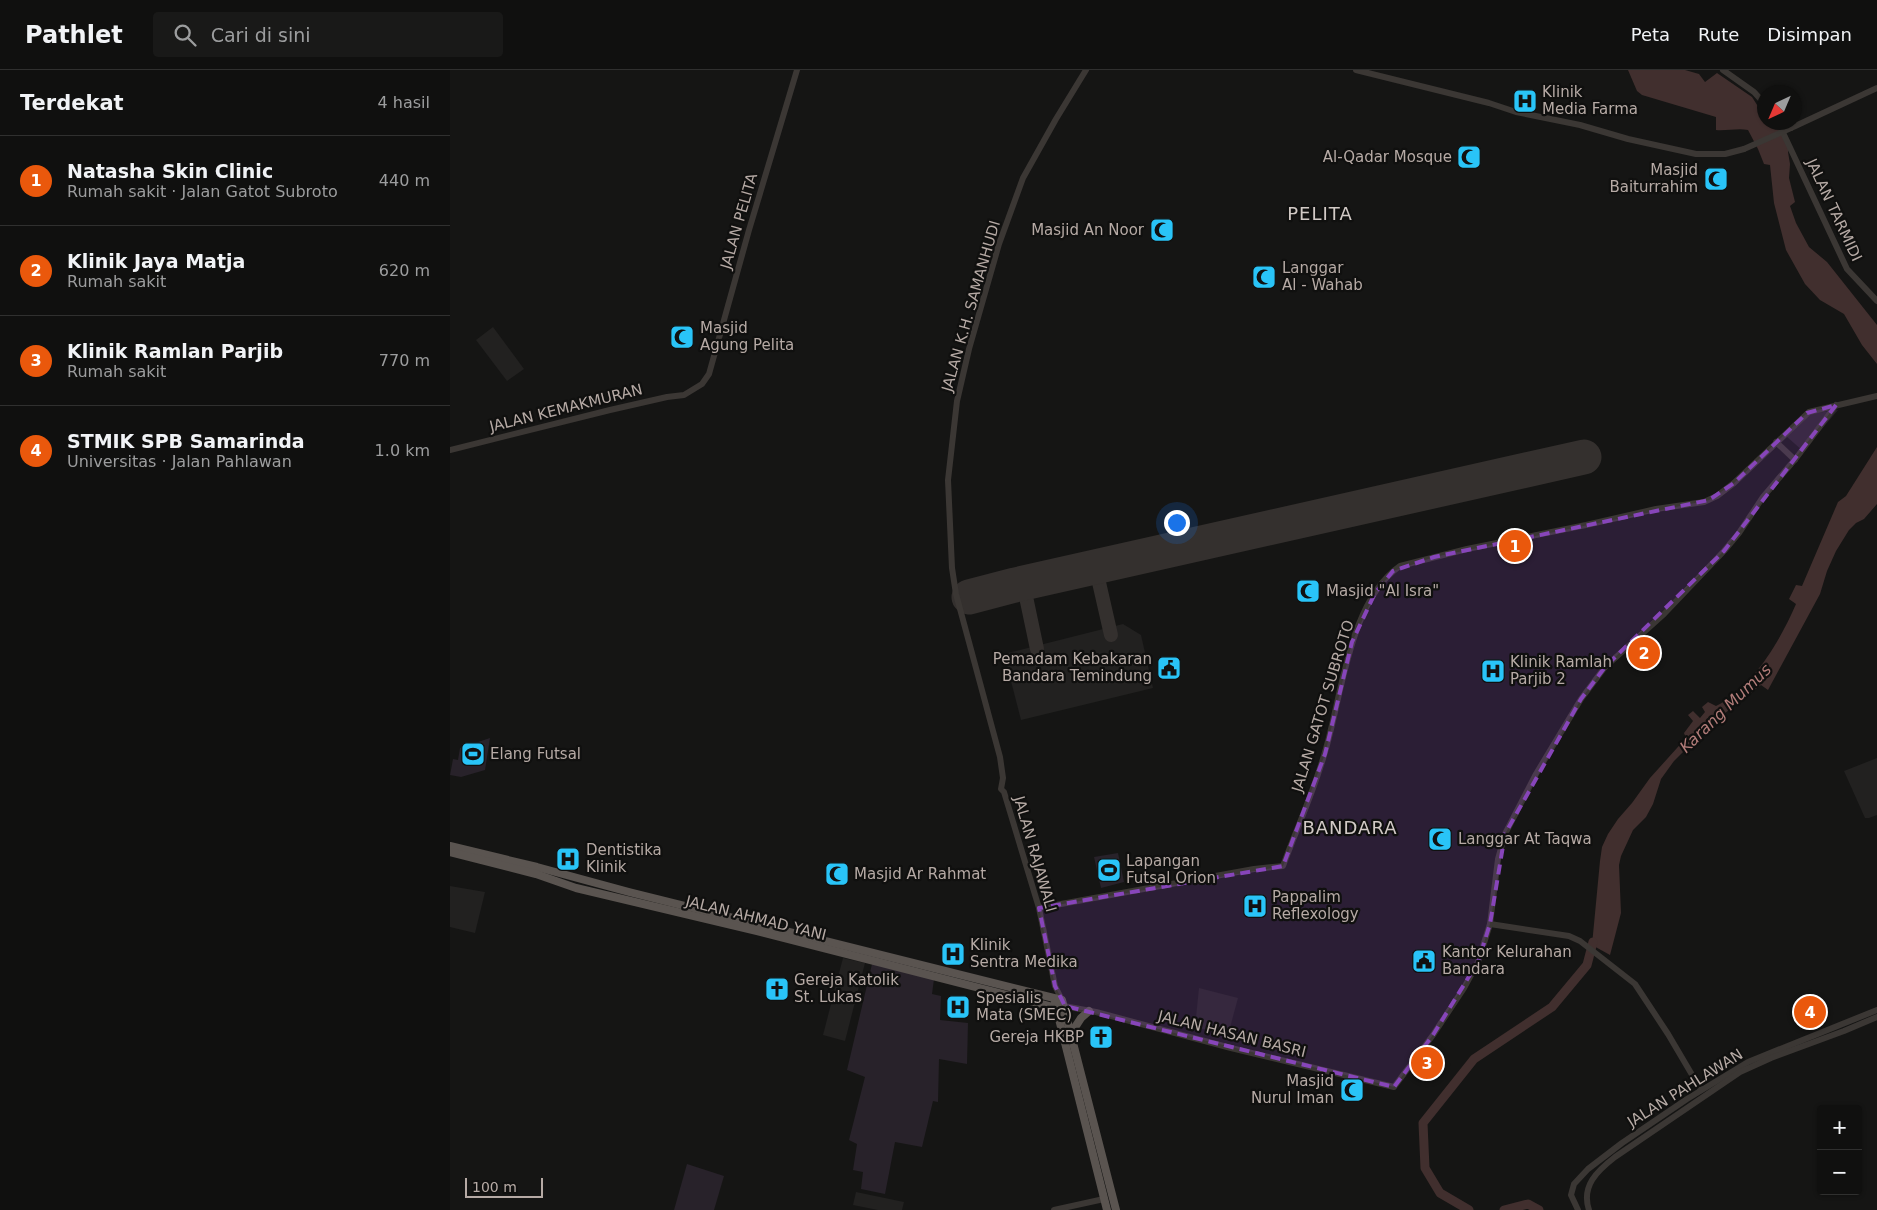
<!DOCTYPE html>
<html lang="id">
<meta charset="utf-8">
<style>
body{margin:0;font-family:"DejaVu Sans",sans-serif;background:#191918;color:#f1f3f6}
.controls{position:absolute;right:15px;bottom:15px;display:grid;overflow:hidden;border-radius:5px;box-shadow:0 1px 4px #0004}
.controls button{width:45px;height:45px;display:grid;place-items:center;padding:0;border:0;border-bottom:1px solid #30302f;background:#10100f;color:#f1f3f6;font:25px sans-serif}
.compass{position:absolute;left:1307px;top:15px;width:45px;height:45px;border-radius:50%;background:#10100f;box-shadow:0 1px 4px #0004;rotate:224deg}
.scale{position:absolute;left:15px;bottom:12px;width:78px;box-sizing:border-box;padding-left:5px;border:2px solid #b6aaa5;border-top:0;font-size:14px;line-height:18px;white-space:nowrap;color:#b6aaa5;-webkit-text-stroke:4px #10100f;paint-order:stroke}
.you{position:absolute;left:726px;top:452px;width:18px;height:18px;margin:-12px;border:4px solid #fff;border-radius:50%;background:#1a73e8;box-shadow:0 0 0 8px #1a73e833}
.badge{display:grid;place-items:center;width:32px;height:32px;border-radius:50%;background:#ea580c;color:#fff;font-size:16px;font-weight:700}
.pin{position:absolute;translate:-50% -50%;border:2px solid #fff;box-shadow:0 1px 5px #0006}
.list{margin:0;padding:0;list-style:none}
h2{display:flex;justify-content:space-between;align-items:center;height:65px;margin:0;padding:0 20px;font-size:21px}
h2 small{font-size:16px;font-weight:400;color:#9c9d9e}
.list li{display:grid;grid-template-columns:32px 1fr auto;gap:15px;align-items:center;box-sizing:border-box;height:90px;padding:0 20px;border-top:1px solid #30302f}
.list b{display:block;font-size:19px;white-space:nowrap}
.list p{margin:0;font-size:16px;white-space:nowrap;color:#9c9d9e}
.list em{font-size:16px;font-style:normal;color:#9c9d9e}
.icon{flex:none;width:28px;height:28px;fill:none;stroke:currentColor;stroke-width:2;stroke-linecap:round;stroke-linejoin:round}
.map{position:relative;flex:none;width:1427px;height:1140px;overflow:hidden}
header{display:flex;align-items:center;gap:30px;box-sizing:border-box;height:70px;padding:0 25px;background:#10100f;border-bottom:1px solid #30302f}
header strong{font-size:24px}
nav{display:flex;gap:28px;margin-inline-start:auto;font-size:18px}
.search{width:350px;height:45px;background:#191918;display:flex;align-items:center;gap:12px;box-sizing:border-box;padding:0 18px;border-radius:5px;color:#9c9d9e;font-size:19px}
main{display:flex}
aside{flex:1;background:#10100f}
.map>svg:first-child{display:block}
</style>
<header>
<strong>Pathlet</strong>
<div class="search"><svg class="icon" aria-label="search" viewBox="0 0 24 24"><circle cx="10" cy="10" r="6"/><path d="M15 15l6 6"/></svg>Cari di sini</div>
<nav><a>Peta</a><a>Rute</a><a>Disimpan</a></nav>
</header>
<main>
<aside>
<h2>Terdekat<small>4 hasil</small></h2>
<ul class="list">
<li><span class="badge">1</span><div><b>Natasha Skin Clinic</b><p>Rumah sakit · Jalan Gatot Subroto</p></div><em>440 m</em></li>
<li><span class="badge">2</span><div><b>Klinik Jaya Matja</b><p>Rumah sakit</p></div><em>620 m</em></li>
<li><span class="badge">3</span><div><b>Klinik Ramlan Parjib</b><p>Rumah sakit</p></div><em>770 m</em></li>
<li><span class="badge">4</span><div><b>STMIK SPB Samarinda</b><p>Universitas · Jalan Pahlawan</p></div><em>1.0 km</em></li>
</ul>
</aside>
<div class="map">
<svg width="1427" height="1140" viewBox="0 0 1427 1140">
<rect width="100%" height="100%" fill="#151514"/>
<!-- built -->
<g fill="#222120">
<path d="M43 257 74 299 57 311 26 270Z"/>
<path d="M673 554 691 565 703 618 571 650 554 584Z"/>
<path d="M1427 688V745L1419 748H1415L1394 701Z"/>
<path d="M0 816 35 822 25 863 0 857Z"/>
<path d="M393 888 415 893 395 971 373 965Z"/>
<path d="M749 918 788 928 778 965 745 957Z"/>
<path d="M406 1122 454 1132 452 1140H428L403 1135Z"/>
</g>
<!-- green -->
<g fill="#28222a">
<path d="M1388 340 1353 381 1336 366 1359 344Z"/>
<path d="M40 668 35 700 11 707 0 705 3 689 8 690 10 678Z"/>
<path d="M668 783 674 812 651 818 644 787Z"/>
<path d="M422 894 484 909 482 924 491 926 490 950 518 953 517 994 489 989 488 1032 483 1031 472 1077 445 1072 435 1124 411 1119 413 1102 403 1100 407 1074 399 1070 415 1007 397 1000Z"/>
<path d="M237 1094 274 1106 264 1140H224Z"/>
</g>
<!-- water -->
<g fill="#412f2e">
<path d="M1178 0H1235L1249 4 1255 12 1267 3 1302 27 1309 38 1314 42V52L1327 53 1340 77 1338 82 1340 94 1339 108 1345 132 1340 136 1346 153 1359 177 1377 192 1427 255V294L1412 275 1394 244 1370 230 1355 214 1336 180 1324 133 1320 95 1314 94 1308 79 1298 60C1288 58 1276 61 1266 60V47L1192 25 1187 21Z"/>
<path d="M1427 377V434L1414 449 1406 453 1399 460 1386 481 1377 501 1370 524 1318 620 1311 615 1256 658 1245 673 1237 678 1224 691 1211 709 1203 734 1196 747 1183 760 1171 786 1169 795 1171 843 1160 885 1142 875 1150 791 1152 777 1158 764 1168 749 1182 733 1200 708 1236 668 1234 663 1243 651 1238 645 1243 641 1250 648 1255 642 1252 637 1258 632 1266 636C1303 617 1330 571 1346 534L1339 529 1346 515 1352 516 1388 432 1396 426Z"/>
</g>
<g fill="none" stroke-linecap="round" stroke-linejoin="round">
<!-- river -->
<g stroke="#412f2e" stroke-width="9">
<path d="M1019 1140 990 1123 975 1098 973 1053 1024 989 1102 937 1137 895 1143 872"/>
<path d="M1054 1140 1078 1134 1089 1140"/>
</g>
<!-- taxiway -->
<g stroke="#34302e" stroke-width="14">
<path d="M630 500 642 503 648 508 661 565"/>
<path d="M648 508V504L656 495"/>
<path d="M581 511 575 522 587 579"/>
</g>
<!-- runway -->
<path stroke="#34302e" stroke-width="35" d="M519 527 565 515 1134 387"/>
<!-- minor -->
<g stroke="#3b3734" stroke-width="6">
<path d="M906 0 1039 33 1066 42 1130 55 1178 69 1246 84H1275L1294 79"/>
<path d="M1273 0 1304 22 1314 33"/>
<path d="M1328 52 1397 199 1427 231"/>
<path d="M1341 58 1427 18"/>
<path d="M1326 372 1345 390"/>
<path d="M0 380 160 340 217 327 234 325 252 314 259 304 299 160 347 0"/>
<path d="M589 838 804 799 833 796C847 758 864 721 875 682 892 626 899 531 950 496L1017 479 1136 455 1206 439 1254 432 1267 426 1284 413 1359 342 1427 326"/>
<path d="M1040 854 1119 866 1130 871 1185 914 1218 964 1251 1020"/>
<path d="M612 930 605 916 589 838 554 722 551 719 553 708 550 687 506 524 502 498 498 410 507 331 519 279 549 174 573 108 606 49 636 0"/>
<path d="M614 936 646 942 781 978 944 1017 983 965 1014 918 1028 892 1040 854 1048 789 1055 764 1086 704 1131 629 1155 597 1214 544 1274 481 1289 463 1313 427 1347 387 1386 335"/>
<path d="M604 1140 654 1129"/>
<path d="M1128 1140 1121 1125 1124 1114 1138 1099 1172 1073 1237 1029 1298 992 1427 940"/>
<path d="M1139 1140C1131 1116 1147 1101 1165 1087L1290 1002 1321 988 1394 961 1427 947"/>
</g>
<!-- major -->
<g stroke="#5a5450" stroke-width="8">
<path d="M0 776 87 797 179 822 612 930 666 1140"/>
<path d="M0 782 86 804 126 818 307 861 615 940"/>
<path d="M605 933 657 1140"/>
<path d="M622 962 631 948 639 941"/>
</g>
<!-- minor-bridge -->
<path stroke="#3b3734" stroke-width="6" d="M1294 79 1341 58"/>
</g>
<!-- marked area -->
<path fill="#8745ba" fill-opacity="0.2" stroke="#8745ba" stroke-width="4" stroke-dasharray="10 6" stroke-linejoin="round" d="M1386 335 1274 481 1155 597 1131 629 1055 764 1040 854 1028 892 983 965 944 1017 615 936 605 916 589 838 833 796 875 684 902 572 925 523 943 501 984 487 1259 430 1284 413 1357 343Z"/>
<!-- icons -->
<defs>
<g id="hospital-square" transform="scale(1.25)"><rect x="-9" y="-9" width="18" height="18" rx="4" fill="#29c4f8" stroke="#10100f"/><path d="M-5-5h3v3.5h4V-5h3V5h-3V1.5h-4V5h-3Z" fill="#111"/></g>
<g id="mosque-square" transform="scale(1.25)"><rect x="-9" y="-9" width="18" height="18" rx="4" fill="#29c4f8" stroke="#10100f"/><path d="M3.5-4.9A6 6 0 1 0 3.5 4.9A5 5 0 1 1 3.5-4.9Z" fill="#111"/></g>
<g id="civic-square" transform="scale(1.25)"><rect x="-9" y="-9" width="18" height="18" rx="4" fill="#29c4f8" stroke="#10100f"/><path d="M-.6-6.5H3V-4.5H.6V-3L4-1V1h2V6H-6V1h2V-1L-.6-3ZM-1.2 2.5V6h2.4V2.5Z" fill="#111"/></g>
<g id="stadium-square" transform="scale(1.25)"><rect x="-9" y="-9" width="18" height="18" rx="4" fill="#29c4f8" stroke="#10100f"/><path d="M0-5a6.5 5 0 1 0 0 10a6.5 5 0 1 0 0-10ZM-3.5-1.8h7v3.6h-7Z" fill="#111"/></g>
<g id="church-square" transform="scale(1.25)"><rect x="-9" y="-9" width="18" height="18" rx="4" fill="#29c4f8" stroke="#10100f"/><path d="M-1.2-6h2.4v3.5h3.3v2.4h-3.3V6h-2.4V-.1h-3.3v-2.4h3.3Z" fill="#111"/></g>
</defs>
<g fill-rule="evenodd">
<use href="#hospital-square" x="1075" y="31"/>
<use href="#mosque-square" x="1019" y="87"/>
<use href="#mosque-square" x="1266" y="109"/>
<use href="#mosque-square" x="712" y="160"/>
<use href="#mosque-square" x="814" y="207"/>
<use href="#mosque-square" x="232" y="267"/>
<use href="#mosque-square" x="858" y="521"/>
<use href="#civic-square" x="719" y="598"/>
<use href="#hospital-square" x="1043" y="601"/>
<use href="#stadium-square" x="23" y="684"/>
<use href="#mosque-square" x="990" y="769"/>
<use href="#hospital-square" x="118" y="789"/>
<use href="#stadium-square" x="659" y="800"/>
<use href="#mosque-square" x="387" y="804"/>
<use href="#hospital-square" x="805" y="836"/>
<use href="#hospital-square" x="503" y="884"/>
<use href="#civic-square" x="974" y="891"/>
<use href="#church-square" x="327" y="919"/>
<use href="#hospital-square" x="508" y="937"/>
<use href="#church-square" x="651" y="967"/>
<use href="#mosque-square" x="902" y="1020"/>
</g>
<g text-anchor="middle" stroke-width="4.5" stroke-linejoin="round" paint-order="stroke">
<!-- poi labels -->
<g font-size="15" fill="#b6aaa5" stroke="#10100f" text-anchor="start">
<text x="1092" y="27">Klinik<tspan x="1092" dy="17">Media Farma</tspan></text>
<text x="1002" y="92" text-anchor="end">Al-Qadar Mosque</text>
<text x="1248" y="105" text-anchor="end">Masjid<tspan x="1248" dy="17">Baiturrahim</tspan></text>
<text x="694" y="165" text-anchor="end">Masjid An Noor</text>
<text x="832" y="203">Langgar<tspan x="832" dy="17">Al - Wahab</tspan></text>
<text x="250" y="263">Masjid<tspan x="250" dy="17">Agung Pelita</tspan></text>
<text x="876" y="526">Masjid "Al Isra"</text>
<text x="702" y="594" text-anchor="end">Pemadam Kebakaran<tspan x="702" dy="17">Bandara Temindung</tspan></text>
<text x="1060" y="597">Klinik Ramlah<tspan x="1060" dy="17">Parjib 2</tspan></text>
<text x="40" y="689">Elang Futsal</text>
<text x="1008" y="774">Langgar At Taqwa</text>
<text x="136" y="785">Dentistika<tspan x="136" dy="17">Klinik</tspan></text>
<text x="676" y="796">Lapangan<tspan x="676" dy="17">Futsal Orion</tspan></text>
<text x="404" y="809">Masjid Ar Rahmat</text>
<text x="822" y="832">Pappalim<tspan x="822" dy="17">Reflexology</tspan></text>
<text x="520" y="880">Klinik<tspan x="520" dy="17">Sentra Medika</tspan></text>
<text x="992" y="887">Kantor Kelurahan<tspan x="992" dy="17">Bandara</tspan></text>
<text x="344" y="915">Gereja Katolik<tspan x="344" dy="17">St. Lukas</tspan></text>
<text x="526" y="933">Spesialis<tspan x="526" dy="17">Mata (SMEC)</tspan></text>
<text x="634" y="972" text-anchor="end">Gereja HKBP</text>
<text x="884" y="1016" text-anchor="end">Masjid<tspan x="884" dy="17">Nurul Iman</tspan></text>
</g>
<!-- street labels -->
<g font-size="15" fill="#b6aaa5" stroke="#10100f">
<text transform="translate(1384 140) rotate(65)" y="5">JALAN TARMIDI</text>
<text transform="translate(289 151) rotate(-74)" y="5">JALAN PELITA</text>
<text transform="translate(521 236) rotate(-74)" y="5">JALAN K.H. SAMANHUDI</text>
<text transform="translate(116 338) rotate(-14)" y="5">JALAN KEMAKMURAN</text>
<text transform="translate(873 636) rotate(-73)" y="5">JALAN GATOT SUBROTO</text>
<text transform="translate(585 784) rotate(74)" y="5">JALAN RAJAWALI</text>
<text transform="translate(306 848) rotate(14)" y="5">JALAN AHMAD YANI</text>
<text transform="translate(782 964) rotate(14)" y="5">JALAN HASAN BASRI</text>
<text transform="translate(1235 1018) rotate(-32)" y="5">JALAN PAHLAWAN</text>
</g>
<!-- water labels -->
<g font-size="16" font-style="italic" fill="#b37d7a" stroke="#10100f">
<text transform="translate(1275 638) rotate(-44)" y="6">Karang Mumus</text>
</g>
<!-- quarter labels -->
<g font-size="18" letter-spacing="1" fill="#d2cac6" stroke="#10100f">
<text x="870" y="150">PELITA</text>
<text x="900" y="764">BANDARA</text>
</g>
</g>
</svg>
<div class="controls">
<button>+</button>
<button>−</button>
</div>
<svg class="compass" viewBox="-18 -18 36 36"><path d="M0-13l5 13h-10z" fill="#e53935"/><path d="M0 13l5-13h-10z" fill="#9c9d9e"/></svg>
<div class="scale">100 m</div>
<div class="you"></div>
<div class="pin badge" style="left:1065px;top:476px">1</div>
<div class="pin badge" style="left:1194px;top:583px">2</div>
<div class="pin badge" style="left:977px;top:993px">3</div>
<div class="pin badge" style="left:1360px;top:942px">4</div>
</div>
</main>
